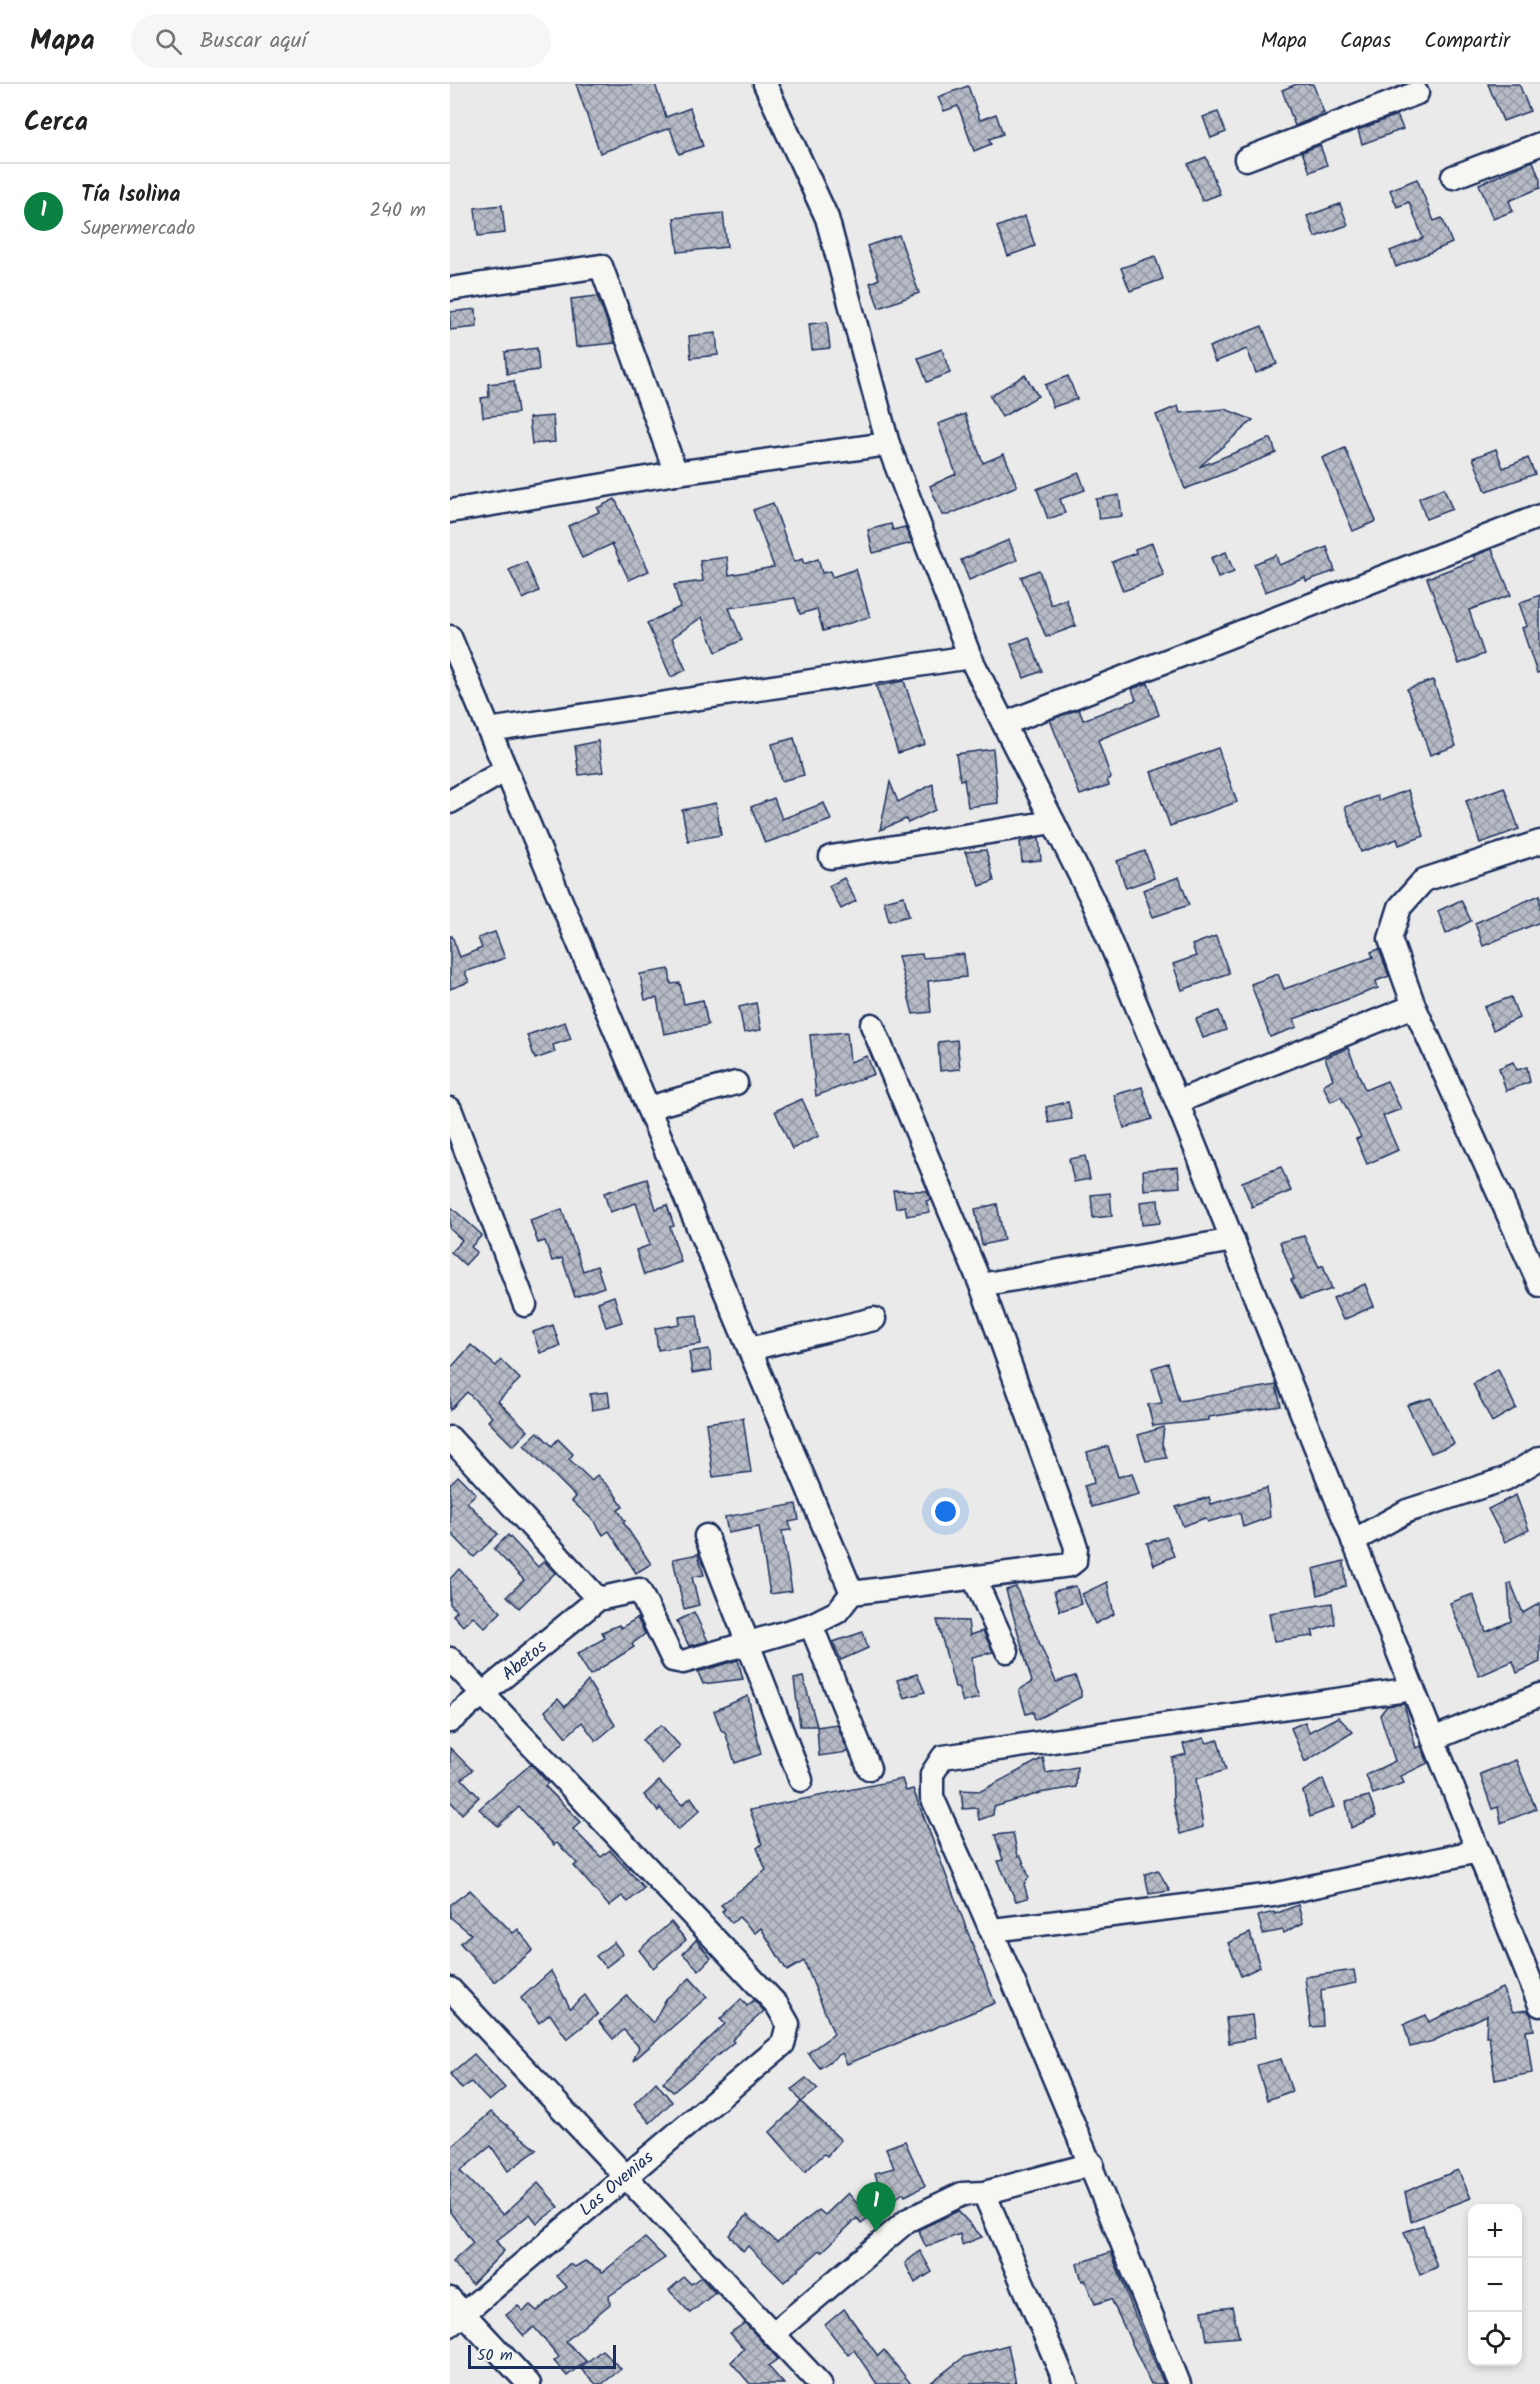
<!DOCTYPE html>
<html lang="es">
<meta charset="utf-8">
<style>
body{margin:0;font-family:Kalam,sans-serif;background:#f6f6f6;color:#222}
.controls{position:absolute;right:18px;bottom:18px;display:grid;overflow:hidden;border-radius:12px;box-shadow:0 3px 9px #0003}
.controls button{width:54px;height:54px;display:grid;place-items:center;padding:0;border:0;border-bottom:2px solid #e0e0e0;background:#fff;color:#222;font:30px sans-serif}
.scale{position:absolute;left:18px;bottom:15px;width:148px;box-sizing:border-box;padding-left:6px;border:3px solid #1b2f5e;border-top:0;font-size:16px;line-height:21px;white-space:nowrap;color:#1b2f5e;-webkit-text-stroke:4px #f6f6f2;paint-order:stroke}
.you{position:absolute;left:496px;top:1428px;width:21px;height:21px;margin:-15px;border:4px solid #fff;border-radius:50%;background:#1a73e8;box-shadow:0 0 0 9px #1a73e833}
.badge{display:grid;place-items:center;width:39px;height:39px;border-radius:50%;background:#0b8043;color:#fff;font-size:20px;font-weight:700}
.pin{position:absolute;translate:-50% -50px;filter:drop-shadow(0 2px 3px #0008)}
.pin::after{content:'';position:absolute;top:32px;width:21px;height:18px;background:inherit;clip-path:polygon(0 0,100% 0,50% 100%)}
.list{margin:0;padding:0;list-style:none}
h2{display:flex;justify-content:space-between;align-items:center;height:78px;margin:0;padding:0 24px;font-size:26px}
h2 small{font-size:20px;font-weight:400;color:#767676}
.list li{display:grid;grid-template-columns:39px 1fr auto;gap:18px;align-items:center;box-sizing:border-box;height:96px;padding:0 24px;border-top:2px solid #e0e0e0}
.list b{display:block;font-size:22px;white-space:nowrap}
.list p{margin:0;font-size:20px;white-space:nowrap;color:#767676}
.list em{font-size:20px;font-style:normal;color:#767676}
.icon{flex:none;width:33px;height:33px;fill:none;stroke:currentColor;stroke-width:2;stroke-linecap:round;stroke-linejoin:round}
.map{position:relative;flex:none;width:1090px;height:2300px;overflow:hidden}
header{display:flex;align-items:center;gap:36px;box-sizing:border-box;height:84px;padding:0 30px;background:#fff;border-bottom:2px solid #e0e0e0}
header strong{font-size:28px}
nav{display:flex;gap:33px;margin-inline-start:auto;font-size:21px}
.search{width:420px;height:54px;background:#f6f6f6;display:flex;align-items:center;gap:15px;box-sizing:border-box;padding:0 21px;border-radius:33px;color:#767676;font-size:22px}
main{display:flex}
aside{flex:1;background:#fff}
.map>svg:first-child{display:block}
</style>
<header>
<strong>Mapa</strong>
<div class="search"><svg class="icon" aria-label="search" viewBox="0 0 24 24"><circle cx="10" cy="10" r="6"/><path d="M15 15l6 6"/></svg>Buscar aquí</div>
<nav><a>Mapa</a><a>Capas</a><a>Compartir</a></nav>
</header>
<main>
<aside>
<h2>Cerca<small></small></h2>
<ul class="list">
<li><span class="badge">1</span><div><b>Tía Isolina</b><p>Supermercado</p></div><em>240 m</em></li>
</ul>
</aside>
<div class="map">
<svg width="1090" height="2300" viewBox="0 0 1090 2300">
<defs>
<pattern id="building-cross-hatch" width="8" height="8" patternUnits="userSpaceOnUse" patternTransform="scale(1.5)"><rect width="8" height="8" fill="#b6bbc6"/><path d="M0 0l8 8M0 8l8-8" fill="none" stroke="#9398a4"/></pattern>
</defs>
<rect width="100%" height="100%" fill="#e9eae9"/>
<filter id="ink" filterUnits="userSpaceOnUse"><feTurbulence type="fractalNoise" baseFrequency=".0167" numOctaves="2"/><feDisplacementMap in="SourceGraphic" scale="12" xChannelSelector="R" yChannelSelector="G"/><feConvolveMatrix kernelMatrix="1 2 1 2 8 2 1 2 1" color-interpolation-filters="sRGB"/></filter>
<g filter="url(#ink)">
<!-- building -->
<g fill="url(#building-cross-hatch)" stroke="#1b2f5e" stroke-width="1.5">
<path d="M126 0H205L216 33 240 24 253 62 229 70 220 44 150 69Z"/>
<path d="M847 0H863L874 29 845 42 832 6Z"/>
<path d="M1038 0H1069L1080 27 1053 37Z"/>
<path d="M518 2 530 36 546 30 553 50 539 55 541 60 524 67 508 22 494 27 488 13Z"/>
<path d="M768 28 776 48 761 54 753 33Z"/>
<path d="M947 31 953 45 912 60 908 46Z"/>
<path d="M870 61 877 81 860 88 852 68Z"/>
<path d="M756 73 770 110 752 117 738 80Z"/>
<path d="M1083 77 1090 96V104L1059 117 1063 127 1043 135 1029 100Z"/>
<path d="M967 95 984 137 992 134 1002 159 946 183 940 167 973 154 959 118 947 123 940 106Z"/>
<path d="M890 120 898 141 865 153 857 132Z"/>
<path d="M52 121 55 149 28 152 25 124Z"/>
<path d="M273 129 277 163 228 168 224 134Z"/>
<path d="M575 132 585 162 558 172 547 143Z"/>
<path d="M449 151 469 209 429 224 420 199 429 195 417 162Z"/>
<path d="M705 172 713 195 680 207 671 184Z"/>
<path d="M147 212 165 259 126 263 121 215Z"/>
<path d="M26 225 27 243 0 246V228Z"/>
<path d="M377 238 380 264 362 266 359 240Z"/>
<path d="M812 242 827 280 806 289 797 265 765 278 759 263Z"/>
<path d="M266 249 268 271 241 274 239 252Z"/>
<path d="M87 264 89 286 57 290 55 268Z"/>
<path d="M492 265 500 289 477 298 468 274Z"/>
<path d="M575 291 588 312 552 333 540 312Z"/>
<path d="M618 292 627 315 603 323 595 301Z"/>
<path d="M64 297 68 329 33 333 31 314 39 313 38 300Z"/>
<path d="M728 322 730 329 775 325 803 336 749 383 821 354 826 369 735 405 706 331Z"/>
<path d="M515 330 533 379 554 370 567 402 498 431H492L480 402 506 390 488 340Z"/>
<path d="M103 332 105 358 82 360 79 334Z"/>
<path d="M895 364 926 437 903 447 872 374Z"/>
<path d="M1046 365 1053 384 1078 374 1085 390 1036 407 1023 374Z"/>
<path d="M629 389 635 406 610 415 615 429 598 435 587 405Z"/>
<path d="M994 404 1002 425 976 435 969 414Z"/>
<path d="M669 411 672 432 649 435 646 415Z"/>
<path d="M165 415 199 487 179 496 162 460 132 474 118 442 149 428 147 424Z"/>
<path d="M323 419 344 478 352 475 354 480 368 475 372 489 380 487 382 493 406 485 420 533 373 547 367 525 350 530 345 514 279 524 292 556 266 568 252 533 222 554 236 586 221 593 197 539 230 523 224 501 253 497 250 477 277 473 279 491 324 483 303 426Z"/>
<path d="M441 440 443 446 455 443 462 459 423 469 418 446Z"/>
<path d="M559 456 567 476 519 496 511 476Z"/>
<path d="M702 459 714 492 673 507 662 478 686 469 685 465Z"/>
<path d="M877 463 885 487 856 497 855 493 815 508 804 480 826 471 829 481Z"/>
<path d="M1042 465 1061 511 1019 526 1034 570 1009 580 977 494 1025 476 1023 472Z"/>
<path d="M776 468 784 488 768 494 761 474Z"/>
<path d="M76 478 89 507 73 515 59 486Z"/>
<path d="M589 486 601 521 616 515 626 542 596 553 571 493Z"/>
<path d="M1090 511V588L1087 589 1072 544 1077 542 1069 519Z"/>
<path d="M579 553 592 587 574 594 561 560Z"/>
<path d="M983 596 1006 662 980 671 957 605Z"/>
<path d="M454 597 475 660 448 669 426 602Z"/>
<path d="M698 599 709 631 648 656 661 694 657 696 659 701 630 711 600 636 629 625 633 636 686 616 682 605Z"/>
<path d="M344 654 354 691 331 697 322 660Z"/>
<path d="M148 657 153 688 129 691 125 662Z"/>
<path d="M768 664 787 718 720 742 701 688Z"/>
<path d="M543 665 548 719 518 723 514 695 510 696 506 670Z"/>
<path d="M440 698 448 718 483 700 485 726 458 739 456 735 430 746Z"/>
<path d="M1054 703 1069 745 1030 759 1016 717Z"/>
<path d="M958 706 974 752 949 761 947 755 911 768 895 723 927 712 929 717Z"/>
<path d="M324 714 332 735 374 719 381 736 315 759 301 723Z"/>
<path d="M266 719 271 751 238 757 232 726Z"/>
<path d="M589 754 591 776 572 778 570 758Z"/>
<path d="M536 766 544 797 530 802 515 768Z"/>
<path d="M695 767 704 794 676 804 667 777Z"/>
<path d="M729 793 739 821 703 833 693 806Z"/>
<path d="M394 794 406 817 391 825 379 802Z"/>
<path d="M1090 811V838L1033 862 1025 839Z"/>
<path d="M454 812 459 832 439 837 434 817Z"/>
<path d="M1011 816 1021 837 996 850 988 827Z"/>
<path d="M45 848 55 874 15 888 19 898 0 905V852H2L10 873 32 864 28 854Z"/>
<path d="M766 852 779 889 732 906 723 880 746 872 742 861Z"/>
<path d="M929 865 939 892 926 897 928 904 844 935 847 943 820 953 801 900 828 890 834 905 923 873 921 868Z"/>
<path d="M472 870 473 874 514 870 516 893 478 897 481 928 463 930 448 872Z"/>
<path d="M219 885 221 900 230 899 234 920 253 916 258 941 214 950 207 914 195 916 190 890Z"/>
<path d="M1061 913 1069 934 1043 946 1034 923Z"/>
<path d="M306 919 311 946 294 949 289 923Z"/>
<path d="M769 927 776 946 753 954 746 935Z"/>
<path d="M115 938 121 955 103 961 105 968 85 975 77 951Z"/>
<path d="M397 948 400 978 417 972 424 990 366 1012 360 951Z"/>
<path d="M507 956 510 985 490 987 488 958Z"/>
<path d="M898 964 915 1006 937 997 951 1025 933 1032 948 1066 917 1080 906 1055 911 1053 891 1013 881 1018 873 1001 883 995 875 974Z"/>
<path d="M1063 978 1067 986 1077 983 1080 998 1056 1007 1049 984Z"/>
<path d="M692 1003 702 1035 674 1044 664 1011Z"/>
<path d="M352 1015 369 1052 342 1065 325 1027Z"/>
<path d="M618 1018 622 1035 599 1039 596 1023Z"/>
<path d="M635 1072 640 1095 624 1098 619 1075Z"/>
<path d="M728 1083 730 1103 694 1106 693 1086Z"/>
<path d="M831 1083 841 1107 802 1123 792 1098Z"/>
<path d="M197 1095 206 1125 217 1121 224 1142 220 1143 231 1178 194 1191 186 1166 200 1161 186 1119 160 1128 154 1109Z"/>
<path d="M443 1106 477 1107 481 1116 476 1117 480 1128 457 1132 455 1122 446 1124Z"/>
<path d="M660 1109 662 1132 643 1134 641 1111Z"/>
<path d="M708 1116 710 1139 692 1141 690 1118Z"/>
<path d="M547 1120 554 1156 532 1161 525 1125Z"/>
<path d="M0 1122 32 1151 21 1163 27 1168 15 1181 1 1168 12 1156 0 1145Z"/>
<path d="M112 1125 133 1187 147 1182 154 1203 125 1213 112 1174 102 1177 95 1157 88 1159 80 1136Z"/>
<path d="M854 1152 869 1183 873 1181 882 1205 851 1215 841 1196 844 1195 830 1158Z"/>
<path d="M915 1200 924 1222 893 1236 883 1214Z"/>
<path d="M164 1212 172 1238 156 1243 148 1218Z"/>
<path d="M247 1231 251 1260 208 1266 205 1244 230 1240 229 1233Z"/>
<path d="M103 1241 110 1262 90 1269 83 1248Z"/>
<path d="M21 1261 46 1282 51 1276 70 1295 48 1317 78 1347 63 1362 38 1337 42 1333 17 1308 0 1326V1285Z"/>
<path d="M259 1265 262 1286 242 1289 239 1268Z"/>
<path d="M718 1279 729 1317 826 1301 831 1322 759 1333V1336L703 1342 698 1321 712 1319 702 1284Z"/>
<path d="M1048 1285 1066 1324 1042 1338 1023 1300Z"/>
<path d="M158 1308 160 1323 142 1326 140 1310Z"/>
<path d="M981 1314 1004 1360 981 1369 957 1321Z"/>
<path d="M293 1334 301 1388 263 1393 256 1339Z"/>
<path d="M714 1343 712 1360 717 1374 696 1377 688 1351Z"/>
<path d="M88 1348 102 1362 108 1355 123 1370 119 1375 142 1397 147 1391 163 1407 173 1423 168 1426 175 1437 173 1438 201 1480 186 1489 159 1447 153 1451 145 1438 122 1417 126 1413 74 1361Z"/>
<path d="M658 1362 668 1393 682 1389 689 1410 642 1423 634 1402 644 1399 637 1368Z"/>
<path d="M8 1392 26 1410 17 1418 48 1450 24 1473 0 1448V1400Z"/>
<path d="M817 1404 820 1433 793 1443 790 1429 758 1438 755 1434 733 1442 726 1423 759 1413 761 1420Z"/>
<path d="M1066 1411 1079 1446 1055 1458 1038 1425Z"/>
<path d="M346 1420 349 1436 339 1438 341 1446 332 1447 342 1507 320 1510 309 1443 278 1449 275 1433Z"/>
<path d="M58 1451 88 1483 94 1477 105 1489 69 1524 57 1512 74 1496 44 1465Z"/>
<path d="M717 1453 724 1472 704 1481 697 1459Z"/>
<path d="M248 1470 254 1491 242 1493 249 1521 234 1525 223 1475Z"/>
<path d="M894 1477 896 1502 868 1511 863 1485Z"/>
<path d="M9 1485 51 1528 35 1544 23 1532 13 1542 3 1531 7 1527 0 1520V1495Z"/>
<path d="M657 1498 664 1530 645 1540 632 1510Z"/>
<path d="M1061 1499 1073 1529 1090 1519V1578L1067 1589 1063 1577 1029 1592 1000 1519 1023 1510 1036 1548 1061 1537 1058 1500Z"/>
<path d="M626 1502 631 1520 610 1527 604 1507Z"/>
<path d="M566 1503 606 1598 625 1592 631 1607V1613L585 1636 583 1628 576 1630 569 1606 582 1598 556 1506Z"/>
<path d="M882 1519 885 1540 862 1547 864 1552 824 1557 819 1529Z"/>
<path d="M244 1528 258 1557 239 1562 227 1537Z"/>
<path d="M187 1534 195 1550 182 1560 184 1563 140 1591 127 1570 155 1554 152 1548 169 1541 171 1544Z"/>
<path d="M487 1536 518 1537 520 1551 533 1547 543 1568 522 1573 525 1603 529 1614 513 1618 508 1603H505Z"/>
<path d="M413 1548 418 1564 391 1576 383 1558Z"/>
<path d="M288 1576 293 1595 253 1600 248 1588Z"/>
<path d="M467 1590 475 1608 454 1614 447 1596Z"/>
<path d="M353 1593 367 1642H350L344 1595Z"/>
<path d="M138 1597 165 1641 146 1657 132 1638 116 1653 95 1627 108 1615 115 1623Z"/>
<path d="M298 1612 311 1670 285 1679 275 1648 271 1646 264 1627Z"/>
<path d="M954 1620 966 1664 971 1662 978 1679 951 1692 954 1699 923 1710 916 1691 945 1677 930 1631 937 1622Z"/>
<path d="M888 1633 903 1648 855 1678 841 1644 855 1638 859 1648Z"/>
<path d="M387 1640 398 1668 369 1672 367 1643Z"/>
<path d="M211 1641 230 1662 212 1680 192 1656Z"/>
<path d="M754 1654 757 1659 768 1656 776 1686 746 1695 753 1743 730 1750 723 1718 722 1674 736 1670 733 1660Z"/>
<path d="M0 1664 22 1686 12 1695 29 1713 12 1730 0 1717Z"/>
<path d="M593 1674 596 1689 627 1683 626 1703 590 1709 544 1723 543 1731 529 1736 527 1724 513 1725 511 1706 531 1707Z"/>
<path d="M1066 1676 1086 1725 1051 1739 1048 1723 1042 1725 1030 1690Z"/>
<path d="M81 1680 98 1699 95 1702 131 1738 123 1745 151 1773 160 1766 194 1804 178 1818 172 1812 159 1822 124 1782 127 1779 107 1759 104 1761 69 1723 48 1742 29 1725Z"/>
<path d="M452 1695 456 1707 463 1705 545 1919 397 1980 392 1969 370 1984 358 1969 384 1950 354 1877 337 1887 311 1844 305 1849 289 1833 282 1839 272 1828 275 1825 271 1821 316 1786 307 1764 312 1760 300 1726Z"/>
<path d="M873 1695 884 1723 860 1733 853 1707Z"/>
<path d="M209 1697 232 1721 241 1713 250 1726 228 1746 210 1724 208 1727 194 1711Z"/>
<path d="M919 1712 926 1732 901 1744 896 1718Z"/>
<path d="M563 1749 568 1772H571L579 1793 574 1800 578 1814 566 1817 548 1777 553 1776 545 1751Z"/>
<path d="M708 1786 720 1807 699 1810 695 1790Z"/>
<path d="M20 1806 63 1849 68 1845 83 1866 45 1898 10 1859 21 1850 0 1833V1821Z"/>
<path d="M848 1821 853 1839 834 1849 833 1846 813 1850 808 1832 824 1828 825 1830Z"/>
<path d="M221 1838 236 1856 203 1884 189 1866Z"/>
<path d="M800 1849 810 1883 791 1892 778 1859Z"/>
<path d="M246 1856 261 1874 249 1886 233 1870Z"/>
<path d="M164 1858 173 1870 156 1883 146 1872Z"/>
<path d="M904 1886 906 1899 871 1906 873 1942 861 1943 855 1893Z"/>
<path d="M101 1887 120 1924 135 1911 148 1930 117 1955 100 1930 89 1939 71 1914Z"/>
<path d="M240 1894 257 1913 183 1977 189 1963 174 1946 163 1955 149 1938 177 1912 203 1939 216 1915Z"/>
<path d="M1052 1904 1063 1928 1077 1926 1081 1931 1084 1946 1076 1947 1082 1989 1045 1996 1039 1952H1036L1037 1931 983 1957 960 1963 954 1940 976 1931 979 1938Z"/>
<path d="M291 1915 297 1922 304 1916 314 1927 282 1956 284 1958 223 2008 213 1998 275 1940 270 1935Z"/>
<path d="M802 1931 805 1954 779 1959 776 1934Z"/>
<path d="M24 1970 55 2004 39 2017 21 1998 12 2005 0 1990Z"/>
<path d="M831 1975 842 2007 817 2016 807 1981Z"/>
<path d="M356 1994 368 2005 351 2018 342 2005Z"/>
<path d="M206 1998 222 2018 200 2039 184 2020Z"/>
<path d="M351 2018 391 2056 377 2072 374 2070 355 2088 320 2048Z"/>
<path d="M41 2028 87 2066 58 2087 41 2062 10 2087 53 2131 88 2099 109 2123 87 2139 80 2130 46 2157 54 2167 22 2200 2 2178 23 2159 0 2128V2064Z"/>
<path d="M455 2057 475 2102 455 2112 453 2109 411 2140 407 2134 372 2168 370 2166 334 2198 298 2162 293 2167 279 2151 297 2131 327 2158 369 2126 375 2131 398 2109 411 2124 430 2107 425 2089 444 2084 436 2064Z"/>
<path d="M1008 2086 1021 2114 961 2137 955 2108Z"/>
<path d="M508 2127 532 2153 512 2161 510 2150 476 2163 468 2146Z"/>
<path d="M973 2141 987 2183 970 2191 954 2148Z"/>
<path d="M195 2154 215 2174 159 2212 160 2220 116 2257 136 2277 117 2292 104 2277 109 2273 84 2243 74 2252 56 2231 68 2222 73 2227 80 2221 87 2227 117 2203 107 2192 119 2180 125 2183 135 2177 153 2188Z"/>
<path d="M470 2167 482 2188 465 2199 455 2179Z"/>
<path d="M661 2168 685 2231 714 2300H701L661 2215 645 2220 635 2196 632 2197 627 2180Z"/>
<path d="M234 2193 241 2200 251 2193 265 2209 240 2229 219 2206Z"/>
<path d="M782 2223 789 2253 757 2256 752 2227Z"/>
<path d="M394 2225 428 2272 434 2266 461 2300H427L404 2266 398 2271 375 2241Z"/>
<path d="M295 2239 328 2275 318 2282 334 2300H300L281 2278 294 2265 280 2249Z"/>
<path d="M558 2261 566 2300H479L514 2273Z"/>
<path d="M152 2266 171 2285 152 2300H146L130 2284Z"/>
</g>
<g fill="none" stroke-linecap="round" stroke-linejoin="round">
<!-- minor casing -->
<g stroke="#1b2f5e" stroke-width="27">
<g id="minor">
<path d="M315 0 377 134 438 360 520 573 642 815 727 1018 1090 1921"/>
<path d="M796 75 967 9"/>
<path d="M1003 93 1090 60"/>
<path d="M0 205 151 182 226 389"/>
<path d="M0 427 226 389 438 360"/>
<path d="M0 553 402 1509"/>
<path d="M554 640 1090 432"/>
<path d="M39 646 520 573"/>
<path d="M0 718 56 686"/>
<path d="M1090 758 974 796 950 823 940 855 964 922 1090 1201"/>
<path d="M381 773 603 738"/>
<path d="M727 1018 964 922"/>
<path d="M198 1024 286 999"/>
<path d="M0 1025 75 1221"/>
<path d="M531 1201 783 1156"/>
<path d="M300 1265 424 1235"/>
<path d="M0 1354 148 1515"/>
<path d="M256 1452 351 1696"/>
<path d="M903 1457 957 1427 1055 1395 1090 1374"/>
<path d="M524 1494 557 1567"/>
<path d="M361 1541 419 1684"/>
<path d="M0 1575 327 1921 338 1940 333 1960 0 2241"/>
<path id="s1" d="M0 1637 148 1515 189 1506 223 1576 233 1578 361 1541 387 1528 402 1509 620 1481 625 1477 626 1463 531 1201 422 941"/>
<path d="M983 1655 1090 1611"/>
<path d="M543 1846 823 1811 1028 1767"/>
<path d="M0 1905 370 2300"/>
<path d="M534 2109 616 2300"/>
<path d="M0 2215 79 2300"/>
<path d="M323 2250 458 2136 512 2110 534 2109 642 2080"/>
<path d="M729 2300C650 2103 570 1907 482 1713V1690L493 1673 963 1605"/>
</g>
</g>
<!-- minor -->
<use href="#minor" stroke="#f6f6f2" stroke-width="22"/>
</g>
</g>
<g text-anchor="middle" stroke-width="5" stroke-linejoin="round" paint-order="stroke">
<!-- street labels -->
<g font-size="18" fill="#1b2f5e" stroke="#f6f6f2">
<text dy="6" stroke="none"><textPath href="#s1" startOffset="96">Abetos</textPath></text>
<text transform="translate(166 2099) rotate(-40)" y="6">Las Ovenias</text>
</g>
</g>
</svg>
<div class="controls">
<button>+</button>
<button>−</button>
<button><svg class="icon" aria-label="locate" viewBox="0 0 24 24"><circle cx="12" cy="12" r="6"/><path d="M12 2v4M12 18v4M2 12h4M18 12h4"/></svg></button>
</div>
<div class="scale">50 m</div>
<div class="you"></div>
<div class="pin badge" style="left:426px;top:2148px">1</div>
</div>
</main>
